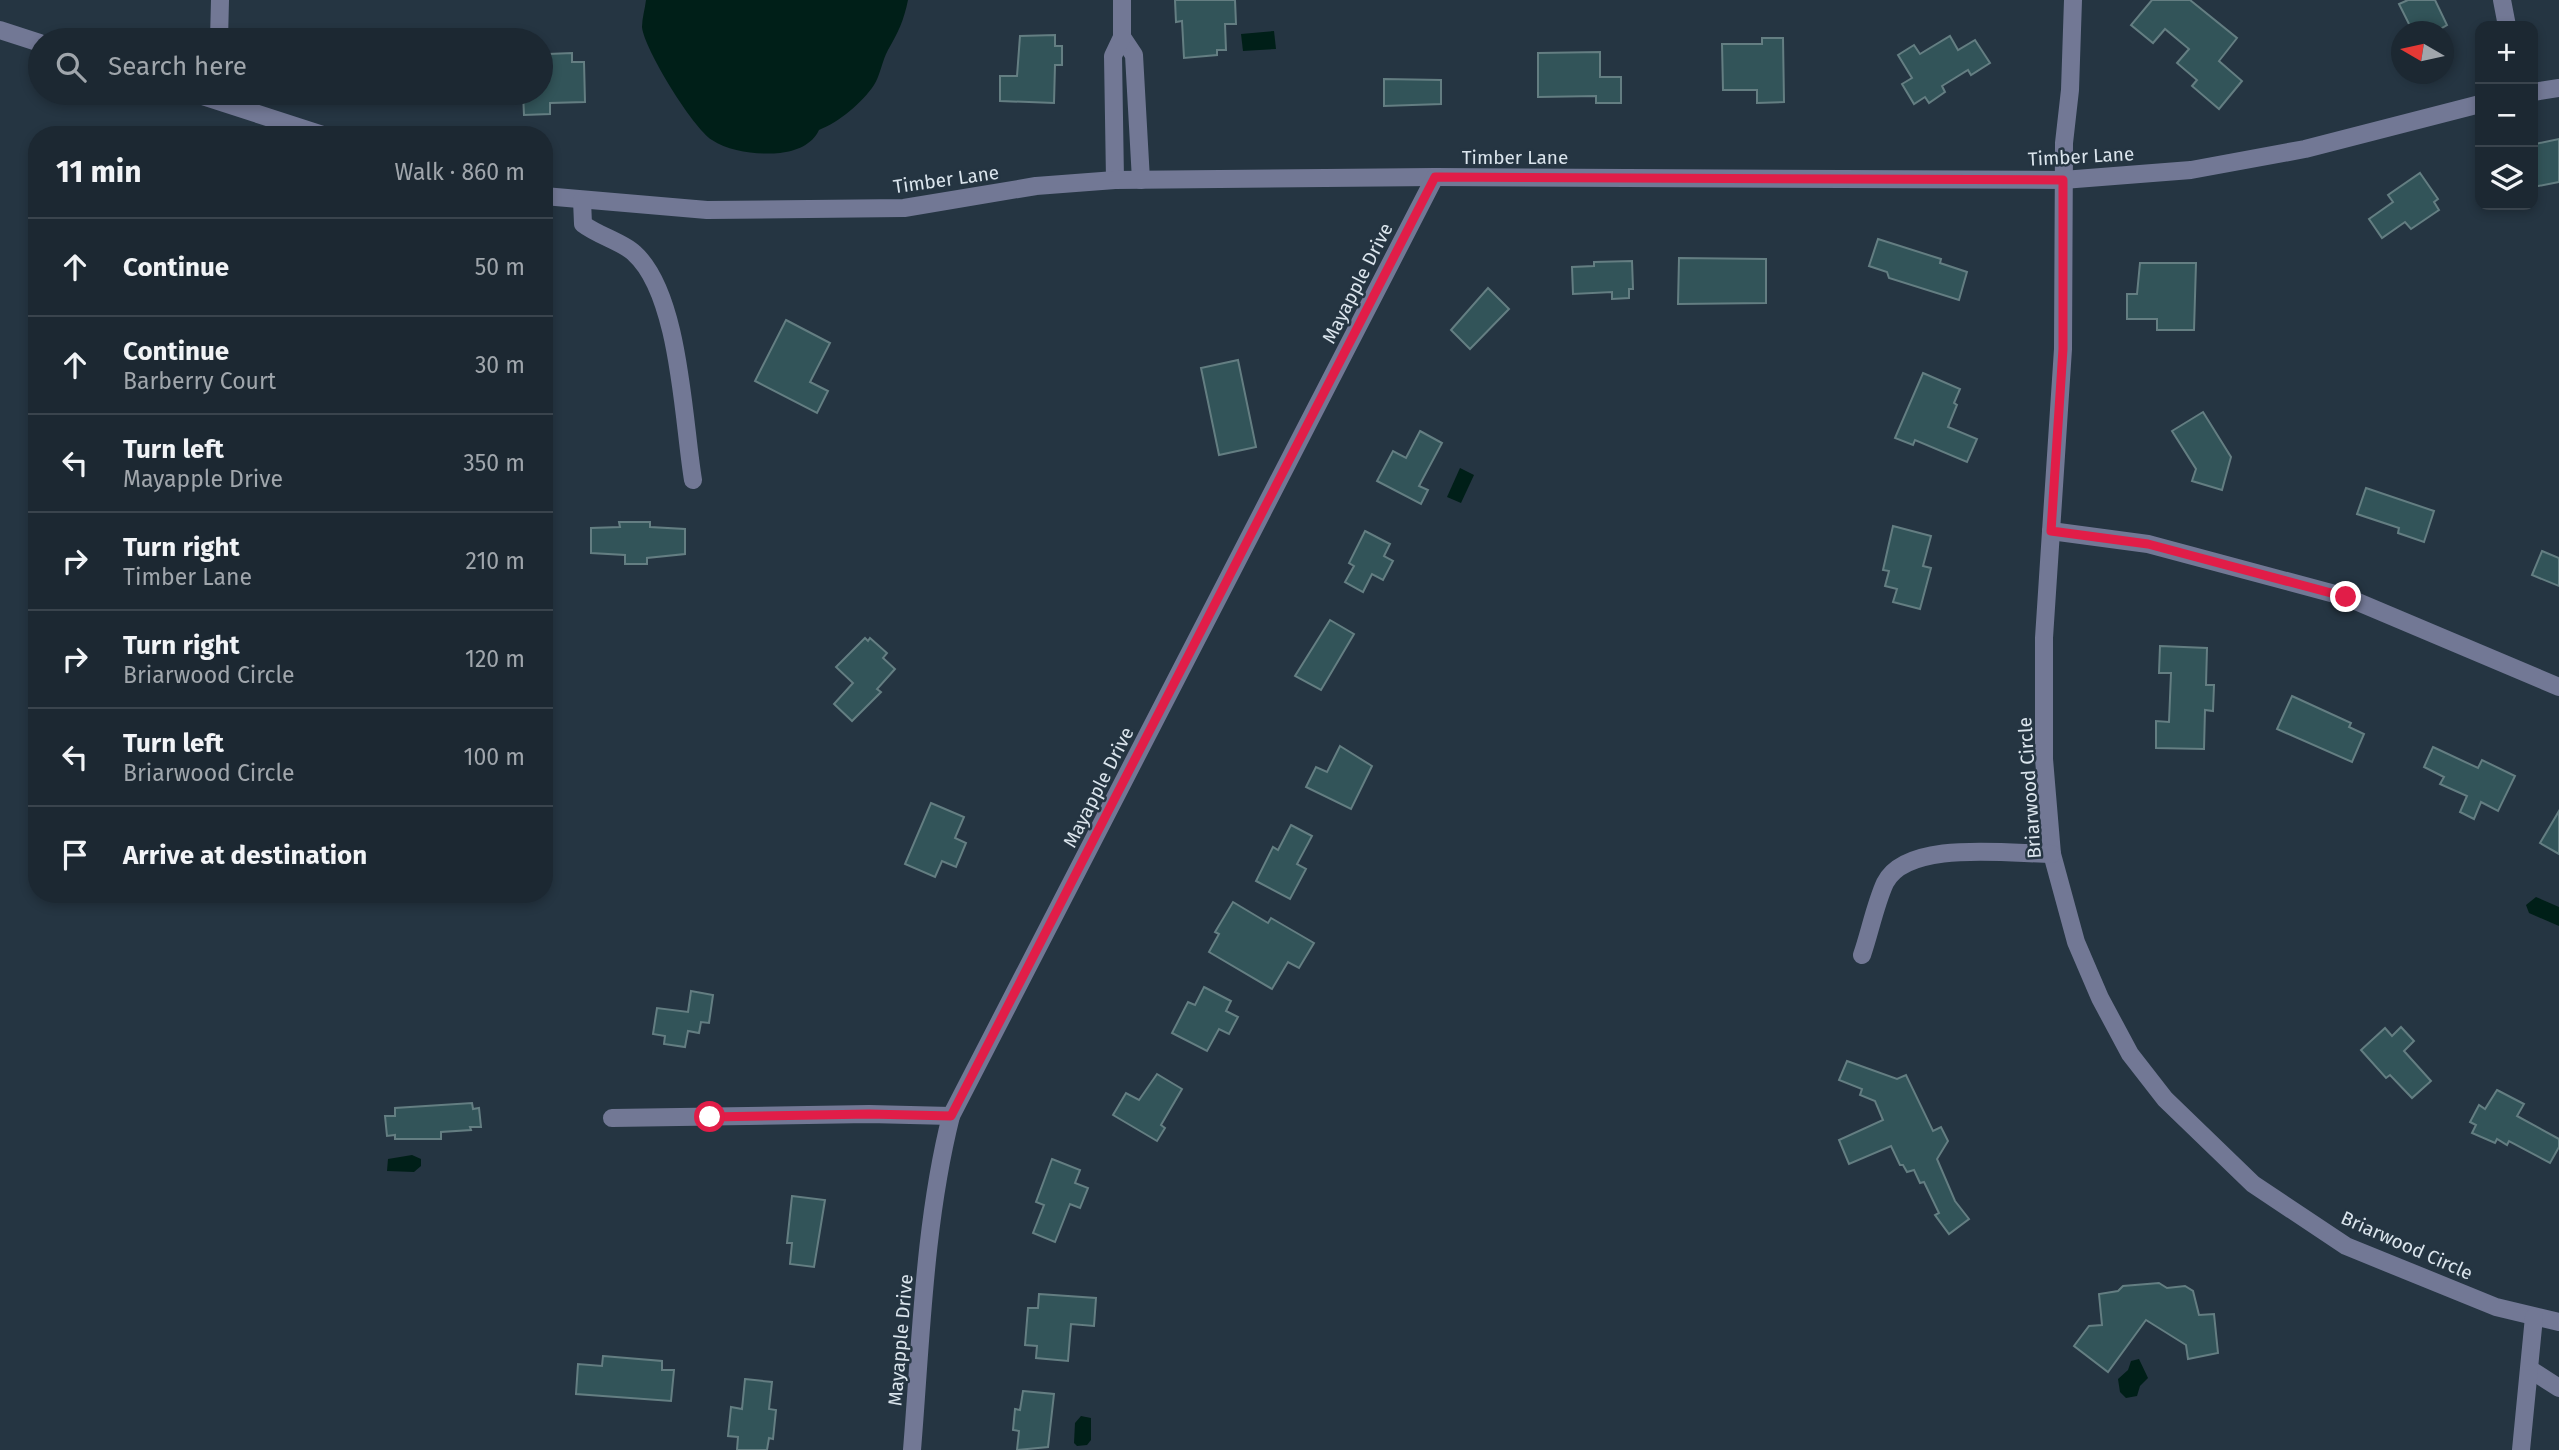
<!DOCTYPE html>
<meta charset="utf-8">
<style>
body{margin:0;font-family:"Fira Sans",sans-serif;background:#29343e;color:#f1f3f6}
.controls{position:absolute;right:21px;top:21px;display:grid;overflow:hidden;border-radius:14px;box-shadow:0 4px 10px #0003}
.controls button{width:63px;height:63px;display:grid;place-items:center;padding:0;border:0;border-bottom:2px solid #3a444d;background:#1c2832;color:#f1f3f6;font:35px sans-serif}
.compass{position:absolute;left:2391px;top:21px;width:63px;height:63px;border-radius:50%;background:#1c2832;box-shadow:0 4px 10px #0003;rotate:279deg}
.stop{position:absolute;width:21px;height:21px;margin:-16px;border:5px solid #e11d48;border-radius:50%;background:#fff}
.stop.end{background:#e11d48;border-color:#fff;box-shadow:0 2px 7px #0008}
.list{margin:0;padding:0;list-style:none}
h2{display:flex;justify-content:space-between;align-items:center;height:91px;margin:0;padding:0 28px;font-size:30px}
h2 small{font-size:23px;font-weight:400;color:#a0a6ac}
.list li{display:grid;grid-template-columns:46px 1fr auto;gap:21px;align-items:center;box-sizing:border-box;height:98px;padding:0 28px;border-top:2px solid #3a444d}
.list b{display:block;font-size:26px;white-space:nowrap}
.list p{margin:0;font-size:23px;white-space:nowrap;color:#a0a6ac}
.list em{font-size:23px;font-style:normal;color:#a0a6ac}
.icon{flex:none;width:38px;height:38px;fill:none;stroke:currentColor;stroke-width:2;stroke-linecap:round;stroke-linejoin:round}
.map{position:relative;flex:none;width:2559px;height:1450px;overflow:hidden}
.search{position:absolute;background:#1c2832;box-shadow:0 4px 10px #0003;left:28px;top:28px;width:525px;height:77px;display:flex;align-items:center;gap:18px;box-sizing:border-box;padding:0 24px;border-radius:38px;color:#a0a6ac;font-size:26px}
.panel{position:absolute;background:#1c2832;box-shadow:0 4px 10px #0003;left:28px;top:126px;width:525px;height:777px;border-radius:28px}
.map>svg:first-child{display:block}
</style>
<div class="map">
<svg width="2559" height="1450" viewBox="0 0 2559 1450">
<rect width="100%" height="100%" fill="#253542"/>
<!-- water -->
<g fill="#001f18">
<path d="M646 0H908C904 20 898 33 888 50 882 61 880 76 874 85 862 103 839 122 819 130 812 145 796 151 780 153 759 155 730 152 712 140 693 128 644 49 642 27 642 18 645 9 646 0Z"/>
<path d="M1274 31 1276 49 1243 51 1241 34Z"/>
<path d="M1460 468 1474 475 1461 503 1447 497Z"/>
<path d="M2536 897 2559 907V926L2529 913 2526 905Z"/>
<path d="M412 1155 421 1159V1166L414 1172 387 1171 388 1159Z"/>
<path d="M2139 1359 2148 1378 2140 1386 2137 1396 2126 1398 2120 1392 2118 1379 2128 1370 2131 1361Z"/>
<path d="M1081 1416 1091 1418V1440L1087 1445 1077 1446 1074 1443 1075 1423Z"/>
</g>
<!-- building -->
<g fill="#325459" stroke="#647e82" stroke-width="2">
<path d="M1175 0H1235L1236 24H1225L1226 50H1217V55L1184 58 1182 21 1176 22Z"/>
<path d="M2152 0H2190L2237 38 2219 61 2242 81 2219 109 2192 86 2197 80 2177 63 2189 49 2165 29 2153 43 2131 25Z"/>
<path d="M2408 0H2435L2447 25 2435 32H2413L2399 4Z"/>
<path d="M1055 35V46H1062V65H1055L1054 103 1000 101V76H1017L1020 36Z"/>
<path d="M1950 36 1958 50 1975 40 1990 63 1971 75 1968 70 1942 86 1945 92 1929 103 1925 97 1914 104 1902 84 1912 78 1898 55 1914 45 1920 54Z"/>
<path d="M1762 38H1783L1784 102 1757 103V90H1723L1722 44H1762Z"/>
<path d="M1600 52V77H1621V103H1596V96L1538 97V53Z"/>
<path d="M572 53V62H584L585 102 550 103V114L524 115 523 93H541V64L548 63V54Z"/>
<path d="M1384 79 1441 80V104L1384 106Z"/>
<path d="M2559 139V182L2533 187 2535 144Z"/>
<path d="M2420 173 2438 199 2434 202 2439 210 2411 229 2405 222 2382 238 2369 219 2393 202 2388 195Z"/>
<path d="M1878 239 1941 259 1940 263 1967 272 1959 300 1889 278 1887 272 1869 266Z"/>
<path d="M1679 258 1766 259V303L1678 304Z"/>
<path d="M1632 261 1633 289H1629V298L1612 299V292L1573 294 1572 267 1594 266V262Z"/>
<path d="M2140 263H2196L2194 330H2157V319H2127V294H2137Z"/>
<path d="M1488 288 1509 309 1470 349 1451 330Z"/>
<path d="M786 320 830 343 810 382 828 391 817 413 755 381Z"/>
<path d="M1238 360 1256 447 1219 455 1201 368Z"/>
<path d="M1923 373 1960 389 1954 403 1957 405 1948 427 1977 439 1967 462 1915 440 1913 445 1895 438Z"/>
<path d="M2203 412 2231 457 2222 490 2192 481 2196 469 2172 431Z"/>
<path d="M1420 431 1442 443 1419 486 1428 490 1421 504 1377 481 1393 451 1406 458Z"/>
<path d="M2366 488 2434 511 2424 542 2398 533 2399 528 2357 514Z"/>
<path d="M619 522H650V527L685 529V554L647 558V564H625V555L591 553V528L620 527Z"/>
<path d="M1893 526 1931 536 1923 566 1931 568 1920 609 1893 602 1897 589 1885 586 1889 571 1883 570Z"/>
<path d="M1365 531 1390 544 1384 556 1393 561 1383 580 1372 574 1363 592 1345 582 1354 566 1349 563Z"/>
<path d="M2542 551 2559 558V586L2532 575Z"/>
<path d="M1330 620 1354 634 1321 690 1295 676Z"/>
<path d="M865 638 868 641 870 638 887 653 883 658 895 669 877 689 881 692 852 721 834 704 853 683 836 667Z"/>
<path d="M2160 646 2207 648 2206 685H2214L2213 711 2205 710 2204 749 2156 748V721L2169 722 2171 673H2159Z"/>
<path d="M2292 696 2351 723 2349 727 2364 734 2352 762 2277 729Z"/>
<path d="M1340 746 1372 766 1351 809 1306 787 1316 767 1327 772Z"/>
<path d="M2433 747 2478 768 2482 760 2515 776 2498 811 2481 802 2474 819 2460 812 2467 796 2440 784 2444 777 2424 767Z"/>
<path d="M931 803 964 817 955 838 966 843 956 867 942 861 935 877 905 864Z"/>
<path d="M2559 811V854L2540 843Z"/>
<path d="M1291 825 1312 836 1297 864 1306 869 1290 899 1256 881 1273 847 1278 850Z"/>
<path d="M1233 902 1268 923 1271 918 1314 943 1299 968 1288 962 1272 989 1209 952 1219 934 1215 932Z"/>
<path d="M1204 987 1231 1001 1226 1011 1238 1017 1229 1034 1219 1029 1207 1051 1172 1033 1188 1002 1195 1005Z"/>
<path d="M691 991 713 995 709 1023 701 1022 699 1033 688 1031 685 1047 664 1044 665 1036 653 1034 657 1008 688 1012Z"/>
<path d="M2401 1027 2414 1041 2404 1051 2431 1081 2412 1098 2390 1075 2386 1078 2361 1050 2385 1028 2392 1036Z"/>
<path d="M1847 1061 1897 1079 1906 1075 1933 1131 1941 1127 1948 1141 1937 1159 1955 1201 1969 1219 1949 1234 1935 1215 1939 1213 1924 1182 1920 1183 1914 1170 1907 1172 1903 1165H1900L1891 1146 1849 1164 1839 1140 1883 1120 1875 1101 1860 1095 1862 1089 1839 1080Z"/>
<path d="M1157 1074 1182 1089 1161 1125 1165 1128 1157 1141 1113 1115 1126 1093 1139 1100Z"/>
<path d="M2497 1090 2524 1104 2517 1116 2559 1139V1147L2550 1163 2509 1141 2507 1145 2497 1139 2495 1143 2472 1133 2476 1125 2470 1122 2479 1105 2485 1109Z"/>
<path d="M472 1103 473 1109 479 1108 481 1127H470L471 1130 441 1132V1139H395V1135L387 1136 385 1116H395V1108Z"/>
<path d="M1052 1159 1080 1170 1075 1183 1088 1188 1080 1208 1070 1204 1055 1242 1033 1233 1044 1205 1036 1202Z"/>
<path d="M792 1196 825 1200 814 1267 790 1264 792 1243H787Z"/>
<path d="M2159 1283 2167 1288 2185 1286 2193 1291 2199 1315 2214 1314 2218 1353 2188 1359 2186 1345 2146 1320 2108 1372 2074 1346 2089 1326 2102 1325 2099 1294 2118 1291 2123 1286Z"/>
<path d="M1039 1294 1096 1298 1094 1326 1071 1324 1068 1361 1036 1358 1037 1346 1025 1345 1028 1308H1038Z"/>
<path d="M603 1356 662 1361V1370H674L671 1401 576 1394 578 1364 602 1366Z"/>
<path d="M745 1379 772 1382 769 1409 776 1410 773 1439 769 1438 767 1450H737L738 1437 728 1436 731 1407 742 1409Z"/>
<path d="M1023 1391 1054 1394 1048 1447 1017 1450 1019 1431 1013 1430 1015 1409 1020 1410Z"/>
</g>
<g fill="none" stroke-linecap="round" stroke-linejoin="round">
<!-- minor -->
<g stroke="#727895" stroke-width="18">
<path d="M2073 0 2070 90 2064 143 2063 349 2044 638V759L2052 854 2076 942 2100 998 2130 1054 2165 1099 2253 1184 2346 1246 2496 1307 2559 1322"/>
<path d="M2502 0 2507 26"/>
<path d="M0 30 40 43"/>
<path d="M1122 37 1134 55 1141 180"/>
<path d="M219 40 220 0"/>
<path d="M2533 92 2559 88"/>
<path d="M193 93 323 135"/>
<path d="M1115 180 1113 56 1122 37V0"/>
<path d="M544 196 707 210 904 208 1036 186 1115 180 1435 177 2063 180 2191 170 2305 149 2480 104"/>
<path d="M582 200 583 224C597 235 624 243 634 253 680 294 683 420 693 480"/>
<path d="M2051 531 2148 544 2346 597 2559 687"/>
<path d="M1862 955C1870 932 1875 905 1885 883 1907 839 2010 854 2052 854"/>
<path d="M612 1118 869 1114 951 1116"/>
<path d="M2531 1370 2559 1388"/>
<path d="M912 1450C921 1341 924 1223 951 1116L1435 177"/>
<path d="M2521 1450 2534 1317"/>
</g>
</g>
<g fill="none" stroke-linecap="round" stroke-linejoin="round">
<!-- route -->
<path stroke="#e11d48" stroke-width="9" d="M710 1117 869 1114 951 1116 1435 177 2063 180V349L2051 531 2148 544 2346 597"/>
</g>
<g text-anchor="middle" stroke-width="5" stroke-linejoin="round" paint-order="stroke">
<!-- street labels -->
<g font-size="19" fill="#dbe5ed" stroke="#253542">
<text transform="translate(2081 156) rotate(-3)" y="7">Timber Lane</text>
<text x="1515" y="164">Timber Lane</text>
<text transform="translate(946 179) rotate(-8)" y="7">Timber Lane</text>
<text transform="translate(1357 283) rotate(-63)" y="7">Mayapple Drive</text>
<text transform="translate(1098 787) rotate(-63)" y="7">Mayapple Drive</text>
<text transform="translate(2029 788) rotate(-94)" y="7">Briarwood Circle</text>
<text transform="translate(2407 1245) rotate(24)" y="7">Briarwood Circle</text>
<text transform="translate(900 1340) rotate(-85)" y="7">Mayapple Drive</text>
</g>
</g>
</svg>
<div class="controls">
<button>+</button>
<button>−</button>
<button><svg class="icon" aria-label="layers" viewBox="0 0 24 24"><path d="M12 4l9 5-9 5-9-5zM3 14l9 5 9-5"/></svg></button>
</div>
<svg class="compass" viewBox="-18 -18 36 36"><path d="M0-13l5 13h-10z" fill="#e53935"/><path d="M0 13l5-13h-10z" fill="#a0a6ac"/></svg>
<div class="stop" style="left:710px;top:1117px"></div>
<div class="stop end" style="left:2346px;top:597px"></div>
<div class="search"><svg class="icon" aria-label="search" viewBox="0 0 24 24"><circle cx="10" cy="10" r="6"/><path d="M15 15l6 6"/></svg>Search here</div>
<section class="panel">
<h2>11 min<small>Walk · 860 m</small></h2>
<ul class="list">
<li><svg class="icon" aria-label="ahead" viewBox="0 0 24 24"><path d="M12 20V5M6 11l6-6 6 6"/></svg><div><b>Continue</b></div><em>50 m</em></li>
<li><svg class="icon" aria-label="ahead" viewBox="0 0 24 24"><path d="M12 20V5M6 11l6-6 6 6"/></svg><div><b>Continue</b><p>Barberry Court</p></div><em>30 m</em></li>
<li><svg class="icon" aria-label="left" viewBox="0 0 24 24"><path d="M17 20v-9H6M10 6l-5 5 5 5"/></svg><div><b>Turn left</b><p>Mayapple Drive</p></div><em>350 m</em></li>
<li><svg class="icon" aria-label="right" viewBox="0 0 24 24"><path d="M7 20v-9h11M14 6l5 5-5 5"/></svg><div><b>Turn right</b><p>Timber Lane</p></div><em>210 m</em></li>
<li><svg class="icon" aria-label="right" viewBox="0 0 24 24"><path d="M7 20v-9h11M14 6l5 5-5 5"/></svg><div><b>Turn right</b><p>Briarwood Circle</p></div><em>120 m</em></li>
<li><svg class="icon" aria-label="left" viewBox="0 0 24 24"><path d="M17 20v-9H6M10 6l-5 5 5 5"/></svg><div><b>Turn left</b><p>Briarwood Circle</p></div><em>100 m</em></li>
<li><svg class="icon" aria-label="arrive" viewBox="0 0 24 24"><path d="M6 21V4h12l-3 4 3 4H6"/></svg><div><b>Arrive at destination</b></div></li>
</ul>
</section>
</div>
